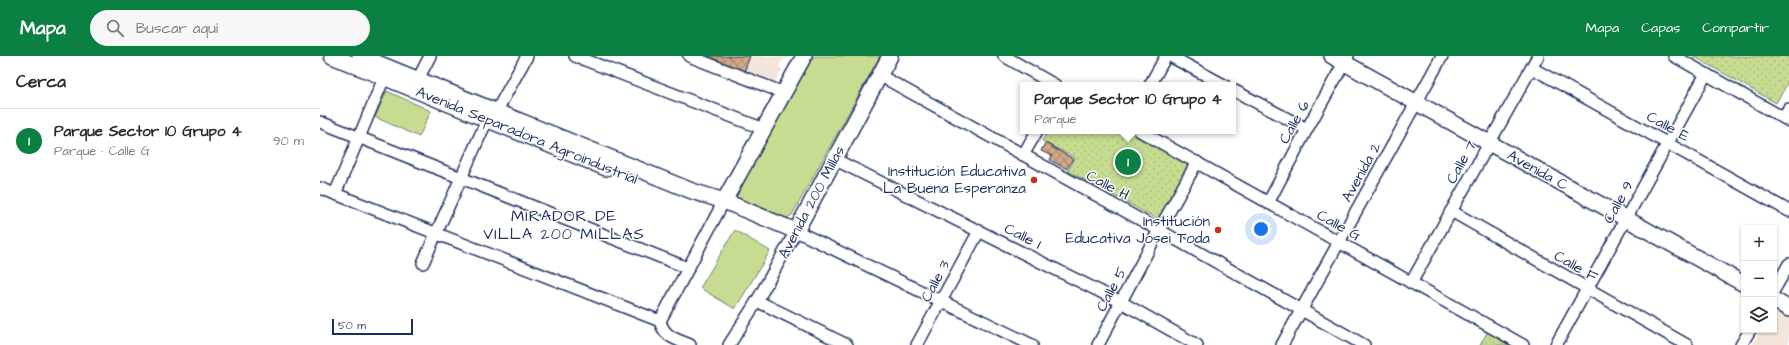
<!DOCTYPE html>
<html lang="es">
<meta charset="utf-8">
<style>
body{margin:0;font-family:"Architects Daughter",sans-serif;background:#f7f7f7;color:#2b2b33}
.controls{position:absolute;right:12px;bottom:12px;display:grid;overflow:hidden;border-radius:0px;box-shadow:0 1px 3px #0004}
.controls button{width:36px;height:36px;display:grid;place-items:center;padding:0;border:0;border-bottom:1px solid #e1e1e2;background:#fff;color:#2b2b33;font:20px sans-serif}
.scale{position:absolute;left:12px;bottom:10px;width:81px;box-sizing:border-box;padding-left:4px;border:2px solid #1b2f5e;border-top:0;font-size:11px;line-height:14px;white-space:nowrap;color:#1b2f5e;-webkit-text-stroke:3px #fff;paint-order:stroke}
.you{position:absolute;left:941px;top:173px;width:14px;height:14px;margin:-10px;border:3px solid #fff;border-radius:50%;background:#1a73e8;box-shadow:0 0 0 6px #1a73e833}
.badge{display:grid;place-items:center;width:26px;height:26px;border-radius:50%;background:#0b8043;color:#fff;font-size:13px;font-weight:700}
.pin{position:absolute;translate:-50% -50%;border:2px solid #fff;box-shadow:0 1px 4px #0006}
.popup{position:absolute;left:700px;top:26px;width:216px;height:52px;box-sizing:border-box;display:grid;place-content:center;border-radius:0px;background:#fff;filter:drop-shadow(0 1px 3px #0005);font-size:13px;white-space:nowrap;color:#7c7c81}
.popup b{font-size:15px;color:#2b2b33}
.popup::after{content:'';position:absolute;left:50%;top:100%;margin-left:-8px;border:8px solid transparent;border-top-color:#fff}
.list{margin:0;padding:0;list-style:none}
h2{display:flex;justify-content:space-between;align-items:center;height:52px;margin:0;padding:0 16px;font-size:17px}
h2 small{font-size:13px;font-weight:400;color:#7c7c81}
.list li{display:grid;grid-template-columns:26px 1fr auto;gap:12px;align-items:center;box-sizing:border-box;height:64px;padding:0 16px;border-top:1px solid #e1e1e2}
.list b{display:block;font-size:15px;white-space:nowrap}
.list p{margin:0;font-size:13px;white-space:nowrap;color:#7c7c81}
.list em{font-size:13px;font-style:normal;color:#7c7c81}
.icon{flex:none;width:22px;height:22px;fill:none;stroke:currentColor;stroke-width:2;stroke-linecap:round;stroke-linejoin:round}
.map{position:relative;flex:none;width:1469px;height:289px;overflow:hidden}
header{display:flex;align-items:center;gap:24px;box-sizing:border-box;height:56px;padding:0 20px;background:#0b8043;color:#fff}
header strong{font-size:19px}
nav{display:flex;gap:22px;margin-inline-start:auto;font-size:14px}
.search{width:280px;height:36px;background:#f7f7f7;display:flex;align-items:center;gap:10px;box-sizing:border-box;padding:0 14px;border-radius:22px;color:#7c7c81;font-size:15px}
main{display:flex}
aside{flex:1;background:#fff}
.map>svg:first-child{display:block}
</style>
<header>
<strong>Mapa</strong>
<div class="search"><svg class="icon" aria-label="search" viewBox="0 0 24 24"><circle cx="10" cy="10" r="6"/><path d="M15 15l6 6"/></svg>Buscar aquí</div>
<nav><a>Mapa</a><a>Capas</a><a>Compartir</a></nav>
</header>
<main>
<aside>
<h2>Cerca<small></small></h2>
<ul class="list">
<li><span class="badge">1</span><div><b>Parque Sector 10 Grupo 4</b><p>Parque · Calle G</p></div><em>90 m</em></li>
</ul>
</aside>
<div class="map">
<svg width="1469" height="289" viewBox="0 0 1469 289">
<defs>
<pattern id="park-dots" width="8" height="8" patternUnits="userSpaceOnUse"><rect width="8" height="8" fill="#c7dc91"/><path d="M2 2h.1M6 6h.1" fill="none" stroke="#aabd7f" stroke-width="1.8" stroke-linecap="round"/></pattern>
<pattern id="building-cross-hatch" width="8" height="8" patternUnits="userSpaceOnUse"><rect width="8" height="8" fill="#d3aa84"/><path d="M0 0l8 8M0 8l8-8" fill="none" stroke="#aa8b6f"/></pattern>
</defs>
<rect width="100%" height="100%" fill="#fff"/>
<filter id="ink" filterUnits="userSpaceOnUse"><feTurbulence type="fractalNoise" baseFrequency=".025" numOctaves="2"/><feDisplacementMap in="SourceGraphic" scale="8" xChannelSelector="R" yChannelSelector="G"/><feConvolveMatrix kernelMatrix="1 2 1 2 8 2 1 2 1" color-interpolation-filters="sRGB"/></filter>
<g filter="url(#ink)">
<!-- built -->
<g fill="#f2e6da">
<path d="M382 0H470L469 2 462 4 459 10 462 14 454 28Z"/>
<path d="M1454 255 1469 263V289H1432L1440 274H1454Z"/>
</g>
<!-- grass -->
<g fill="#c7dc91" stroke="#718678">
<path d="M490 0H560L472 159 465 163 416 145 415 141Z"/>
<path d="M67 35 111 55 99 81 55 61Z"/>
<path d="M415 174 450 195 415 253 380 232Z"/>
</g>
<!-- park -->
<g fill="url(#park-dots)" stroke="#718678">
<path d="M1373 0H1469V25L1456 47Z"/>
<path d="M728 75H806L871 110 841 165 748 115 755 102 722 85Z"/>
<path d="M1168 275 1193 289H1160Z"/>
</g>
<!-- building -->
<g fill="url(#building-cross-hatch)" stroke="#1b2f5e">
<path d="M384 0H430L424 16Z"/>
<path d="M725 87 753 103 747 113 730 104 732 100 721 95Z"/>
</g>
<g fill="none" stroke-linecap="round" stroke-linejoin="round">
<!-- street casing -->
<g stroke="#1b2f5e" stroke-width="14">
<g id="street">
<path d="M255 0 444 73"/>
<path d="M369 0 464 37"/>
<path d="M684 0 735 29"/>
<path d="M850 0 904 29"/>
<path d="M1354 0 1469 65"/>
<path d="M1212 12 1469 155"/>
<path d="M559 19 839 174 1044 289"/>
<path d="M95 29 110 0"/>
<path d="M830 29 846 0"/>
<path d="M913 34 987 73"/>
<path d="M176 56 207 0"/>
<path d="M1464 62 1469 53"/>
<path d="M0 66 368 212"/>
<path d="M820 75 1203 289"/>
<path d="M703 99 717 75"/>
<path d="M514 103 801 246 877 289"/>
<path d="M0 132 340 265"/>
<path d="M15 138 64 22"/>
<path d="M948 147 987 73 1028 0"/>
<path d="M1131 155 1367 289"/>
<path d="M103 207 167 64"/>
<path d="M1091 227 1218 0"/>
<path d="M1454 234 1469 208"/>
<path d="M437 245 527 289"/>
<path d="M340 265 404 145"/>
<path d="M340 265C344 281 356 283 370 289"/>
<path d="M409 289 437 245 476 175 712 289"/>
<path d="M597 289 659 175"/>
<path d="M778 289 839 174 877 106"/>
<path d="M962 289 1122 0"/>
<path d="M1236 289 1386 18"/>
<path d="M1421 289 1430 274"/>
</g>
</g>
<!-- secondary casing -->
<g stroke="#1b2f5e" stroke-width="18">
<g id="secondary">
<path d="M12 0 286 112"/>
<path d="M40 0 372 135 404 145 476 175 570 0"/>
<path d="M1012 0 1424 228"/>
<path d="M404 145 484 0"/>
<path d="M1454 244 1469 253"/>
</g>
</g>
<!-- street -->
<use href="#street" stroke="#fff" stroke-width="11"/>
<!-- secondary -->
<use href="#secondary" stroke="#fff" stroke-width="15"/>
</g>
</g>
<!-- markers -->
<g fill="#c8321e" stroke="#fff" stroke-width="1.5">
<circle cx="714" cy="124" r="4"/>
<circle cx="898" cy="174" r="4"/>
</g>
<g text-anchor="middle" stroke-width="3" stroke-linejoin="round" paint-order="stroke">
<!-- street labels -->
<g font-size="15" fill="#1b2f5e" stroke="#fff">
<text transform="translate(974 66) rotate(-61)" y="5">Calle 6</text>
<text transform="translate(1348 70) rotate(29)" y="5">Calle E</text>
<text transform="translate(207 79) rotate(22)" y="5">Avenida Separadora Agroindustrial</text>
<text transform="translate(1141 106) rotate(-61)" y="5">Calle 7</text>
<text transform="translate(1218 114) rotate(29)" y="5">Avenida C</text>
<text transform="translate(1041 116) rotate(-61)" y="5">Avenida 2</text>
<text transform="translate(788 129) rotate(28)" y="5">Calle H</text>
<text transform="translate(491 146) rotate(-62)" y="5">Avenida 200 Millas</text>
<text transform="translate(1298 146) rotate(-61)" y="5">Calle 9</text>
<text transform="translate(1019 169) rotate(29)" y="5">Calle G</text>
<text transform="translate(703 180) rotate(27)" y="5">Calle I</text>
<text transform="translate(1256 210) rotate(30)" y="5">Calle F</text>
<text transform="translate(615 225) rotate(-62)" y="5">Calle 3</text>
<text transform="translate(791 233) rotate(-62)" y="5">Calle 5</text>
</g>
<!-- poi labels -->
<g font-size="15" fill="#1b2f5e" stroke="#fff" text-anchor="end">
<text x="706" y="120">Institución Educativa<tspan x="706" dy="17">La Buena Esperanza</tspan></text>
<text x="890" y="170">Institución<tspan x="890" dy="17">Educativa Josei Toda</tspan></text>
</g>
<!-- neighbourhood labels -->
<g font-size="16" letter-spacing="1" fill="#1b2f5e" stroke="#fff">
<text x="244" y="165">MIRADOR DE<tspan x="244" dy="18">VILLA 200 MILLAS</tspan></text>
</g>
</g>
</svg>
<div class="controls">
<button>+</button>
<button>−</button>
<button><svg class="icon" aria-label="layers" viewBox="0 0 24 24"><path d="M12 4l9 5-9 5-9-5zM3 14l9 5 9-5"/></svg></button>
</div>
<div class="scale">50 m</div>
<div class="you"></div>
<div class="pin badge" style="left:808px;top:106px">1</div>
<div class="popup"><b>Parque Sector 10 Grupo 4</b>Parque</div>
</div>
</main>
